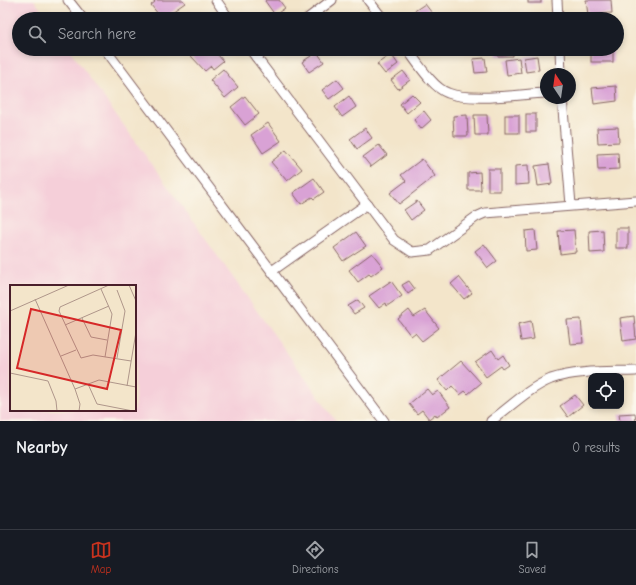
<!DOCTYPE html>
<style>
body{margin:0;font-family:"Comic Neue",sans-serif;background:#242831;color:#f1f3f6}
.controls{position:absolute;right:12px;bottom:12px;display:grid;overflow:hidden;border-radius:8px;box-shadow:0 2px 6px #0003}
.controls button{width:36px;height:36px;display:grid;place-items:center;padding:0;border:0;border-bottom:1px solid #363941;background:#171b24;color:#f1f3f6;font:20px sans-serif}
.compass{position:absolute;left:540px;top:68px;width:36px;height:36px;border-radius:50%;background:#171b24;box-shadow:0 2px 6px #0003;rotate:347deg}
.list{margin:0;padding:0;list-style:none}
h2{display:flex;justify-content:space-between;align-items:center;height:52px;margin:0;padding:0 16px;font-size:17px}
h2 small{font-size:13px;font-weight:400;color:#9ea1a6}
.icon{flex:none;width:22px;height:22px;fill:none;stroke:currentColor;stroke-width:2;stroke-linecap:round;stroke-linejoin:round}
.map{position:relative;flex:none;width:636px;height:421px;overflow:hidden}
.search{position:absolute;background:#171b24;box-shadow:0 2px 6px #0003;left:12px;right:12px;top:12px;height:44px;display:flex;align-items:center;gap:10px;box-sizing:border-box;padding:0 14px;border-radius:22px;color:#9ea1a6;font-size:15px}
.sheet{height:108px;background:#171b24}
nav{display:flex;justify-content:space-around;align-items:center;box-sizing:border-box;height:56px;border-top:1px solid #363941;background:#171b24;font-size:11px;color:#9ea1a6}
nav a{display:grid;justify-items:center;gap:2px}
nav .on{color:#c8321e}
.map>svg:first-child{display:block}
</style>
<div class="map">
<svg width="636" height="421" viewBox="0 0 636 421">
<rect width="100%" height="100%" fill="#fbf7ec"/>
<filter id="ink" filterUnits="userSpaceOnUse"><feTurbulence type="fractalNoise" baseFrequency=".025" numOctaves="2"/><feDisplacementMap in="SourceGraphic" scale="8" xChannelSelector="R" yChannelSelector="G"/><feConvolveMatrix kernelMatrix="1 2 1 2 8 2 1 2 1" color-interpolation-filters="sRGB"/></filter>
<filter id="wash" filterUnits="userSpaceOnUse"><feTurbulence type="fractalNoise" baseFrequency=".012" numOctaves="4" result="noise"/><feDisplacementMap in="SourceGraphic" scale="16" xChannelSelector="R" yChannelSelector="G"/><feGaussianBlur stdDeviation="0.9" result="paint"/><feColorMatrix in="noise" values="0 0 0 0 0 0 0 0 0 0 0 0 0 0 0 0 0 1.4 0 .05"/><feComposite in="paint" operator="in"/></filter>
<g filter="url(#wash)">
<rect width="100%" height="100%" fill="#f3e5ca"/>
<!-- built -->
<path fill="#f5cfd9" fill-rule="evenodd" d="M0 0H34L48 19H19V49H69L336 421H0ZM11 286H135V410H11Z"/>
<g id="blocks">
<!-- building -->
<g fill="#d9a2d5">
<path d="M153 0H183L185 3 162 19 151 5 155 2Z"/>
<path d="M266 0H279L285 8 275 15 265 1Z"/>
<rect x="528" y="0" width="13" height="3"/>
<path d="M586 0H611L612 13 588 15Z"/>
<path d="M425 4 432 13 423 19H418L413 12Z"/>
<path d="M190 11 196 19H179Z"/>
<path d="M199 49H213L223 61 213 69 211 66 205 71 191 56Z"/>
<path d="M496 49H513V56H497Z"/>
<rect x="591" y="49" width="22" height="13"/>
<path d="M317 52 324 62 309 72 302 62Z"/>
<path d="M391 54 398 64 385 74 377 64Z"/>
<path d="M537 56 539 70 526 72 524 58Z"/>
<path d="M485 58 487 72 475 73 473 59Z"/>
<path d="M519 58 521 73 507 75 505 60Z"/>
<path d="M223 69 238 87 225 98 210 80Z"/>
<path d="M403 71 410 80 398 89 391 80Z"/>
<path d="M337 79 344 88 329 99 322 90Z"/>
<path d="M616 86 617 101 594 104 592 88Z"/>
<path d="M412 94 420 102 407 113 400 104Z"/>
<path d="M245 96 259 114 245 125 231 107Z"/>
<path d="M349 96 356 107 342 117 335 107Z"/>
<path d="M424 111 431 120 421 129 414 120Z"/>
<rect x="526" y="114" width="10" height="18"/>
<path d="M467 115 468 136H454L453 116Z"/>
<path d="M474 115H487L488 135H475Z"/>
<rect x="505" y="115" width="14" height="18"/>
<path d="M268 123 281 141 263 153 251 135Z"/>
<path d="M618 127 619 142 598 143 597 128Z"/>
<path d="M365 128 372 138 357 149 350 139Z"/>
<path d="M379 145 387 155 371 167 363 157Z"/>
<path d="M286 150 302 169 287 181 271 162Z"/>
<path d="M618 153 619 169 598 170 597 154Z"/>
<path d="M422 159 435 176 399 204 390 193 406 181 401 175Z"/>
<path d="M549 164 552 184 538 186 535 166Z"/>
<path d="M528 165 529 184 515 185V166Z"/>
<rect x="488" y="169" width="12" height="22"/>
<path d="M480 172 481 190H468V173Z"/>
<path d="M314 178 324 192 314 199 312 197 301 204 293 193Z"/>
<path d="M417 201 424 210 411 220 404 210Z"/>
<rect x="616" y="228" width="12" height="20"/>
<path d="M535 230 537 250 526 251 525 231Z"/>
<path d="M574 230 576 252 560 254 558 231Z"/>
<path d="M603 230 604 252 590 253 589 231Z"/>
<path d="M356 232 366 246 343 261 334 248Z"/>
<path d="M484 244 497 261 488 268 475 251Z"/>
<path d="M372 253 383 267 371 276 369 274 358 282 349 270Z"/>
<path d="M459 277 472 293 464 299 451 284Z"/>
<path d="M391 281 402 296 387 306 386 303 379 308 369 296Z"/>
<path d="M409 281 415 289 408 294 402 285Z"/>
<path d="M358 300 364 308 354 314 348 306Z"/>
<path d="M409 310 414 317 425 310 439 328 422 341 415 333 411 336 398 319Z"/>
<path d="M634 316 636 339 623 341 620 318Z"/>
<path d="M581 319 583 343 570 344 567 320Z"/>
<path d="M531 321 534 339 521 341 518 324Z"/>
<path d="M492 350 498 359 503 355 509 365 503 369 501 366 486 377 475 362Z"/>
<path d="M461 361 481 383 468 394 465 391 460 395 452 386 447 391 438 380Z"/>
<path d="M427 389 432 395 438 391 450 407 437 417 435 414 429 419 422 410 417 414 409 404Z"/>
<path d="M575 395 583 405 568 417 560 406Z"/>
<path d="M635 413 636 421H620L619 414Z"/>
</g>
</g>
</g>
<g filter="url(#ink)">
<use href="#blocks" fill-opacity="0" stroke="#856463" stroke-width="1"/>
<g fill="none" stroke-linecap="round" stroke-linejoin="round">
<!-- street casing -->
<g stroke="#856463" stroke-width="11">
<g id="street">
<path d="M68 0 83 19"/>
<path d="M216 0 229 19"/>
<path d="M368 0 383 19"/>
<path d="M557 0 558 19"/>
<path d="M307 19 332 0"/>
<path d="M105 49 384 421"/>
<path d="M250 49 394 240 412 252 430 250 476 217 485 213 636 201"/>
<path d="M407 49C417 62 433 88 448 93 471 102 521 94 546 93"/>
<path d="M560 49 561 74"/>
<path d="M256 57 267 49"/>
<path d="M562 98 571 205"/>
<path d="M272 271 367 204"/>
<path d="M491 421C510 407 529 388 551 379 577 370 608 372 636 371"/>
</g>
</g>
<!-- street -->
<use href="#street" stroke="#fff" stroke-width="9"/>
</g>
</g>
<!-- overview -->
<g transform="translate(10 285)">
<rect width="126" height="126" fill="#f3e5ca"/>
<path fill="none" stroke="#af968a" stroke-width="1" d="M99 0 50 22 49 26 71 73 83 70 121 76M119 0 126 16M91 4 102 29 95 72M107 5 115 26 107 73M25 14 65 104 70 119 69 126M0 26 59 0M72 33 81 52 97 55M55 40 99 21M51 71 66 65M0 88 38 96 46 116 47 126M78 99 87 119 123 126M117 101 126 47M65 104 89 95 126 102"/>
<path fill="#d62828" fill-opacity="0.15" stroke="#d62828" stroke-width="2" d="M21 24 111 45 97 104 7 83Z"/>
<rect width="126" height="126" fill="none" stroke="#4a1f2b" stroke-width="2"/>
</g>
</svg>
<div class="controls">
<button><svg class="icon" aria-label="locate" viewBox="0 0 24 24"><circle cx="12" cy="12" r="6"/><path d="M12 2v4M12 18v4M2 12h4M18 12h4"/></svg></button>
</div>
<svg class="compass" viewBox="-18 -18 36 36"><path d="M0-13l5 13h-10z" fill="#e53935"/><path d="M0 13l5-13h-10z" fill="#9ea1a6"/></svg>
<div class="search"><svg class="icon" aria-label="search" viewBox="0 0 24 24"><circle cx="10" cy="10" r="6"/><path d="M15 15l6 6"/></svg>Search here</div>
</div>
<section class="sheet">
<h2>Nearby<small>0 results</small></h2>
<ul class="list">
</ul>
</section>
<nav>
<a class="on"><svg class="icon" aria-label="map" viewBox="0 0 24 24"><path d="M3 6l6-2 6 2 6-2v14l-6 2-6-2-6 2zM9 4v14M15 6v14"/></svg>Map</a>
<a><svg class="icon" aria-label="directions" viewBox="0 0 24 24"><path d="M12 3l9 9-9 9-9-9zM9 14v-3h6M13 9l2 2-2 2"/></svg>Directions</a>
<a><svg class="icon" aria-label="saved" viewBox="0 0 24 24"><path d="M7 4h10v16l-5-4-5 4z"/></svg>Saved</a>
</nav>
